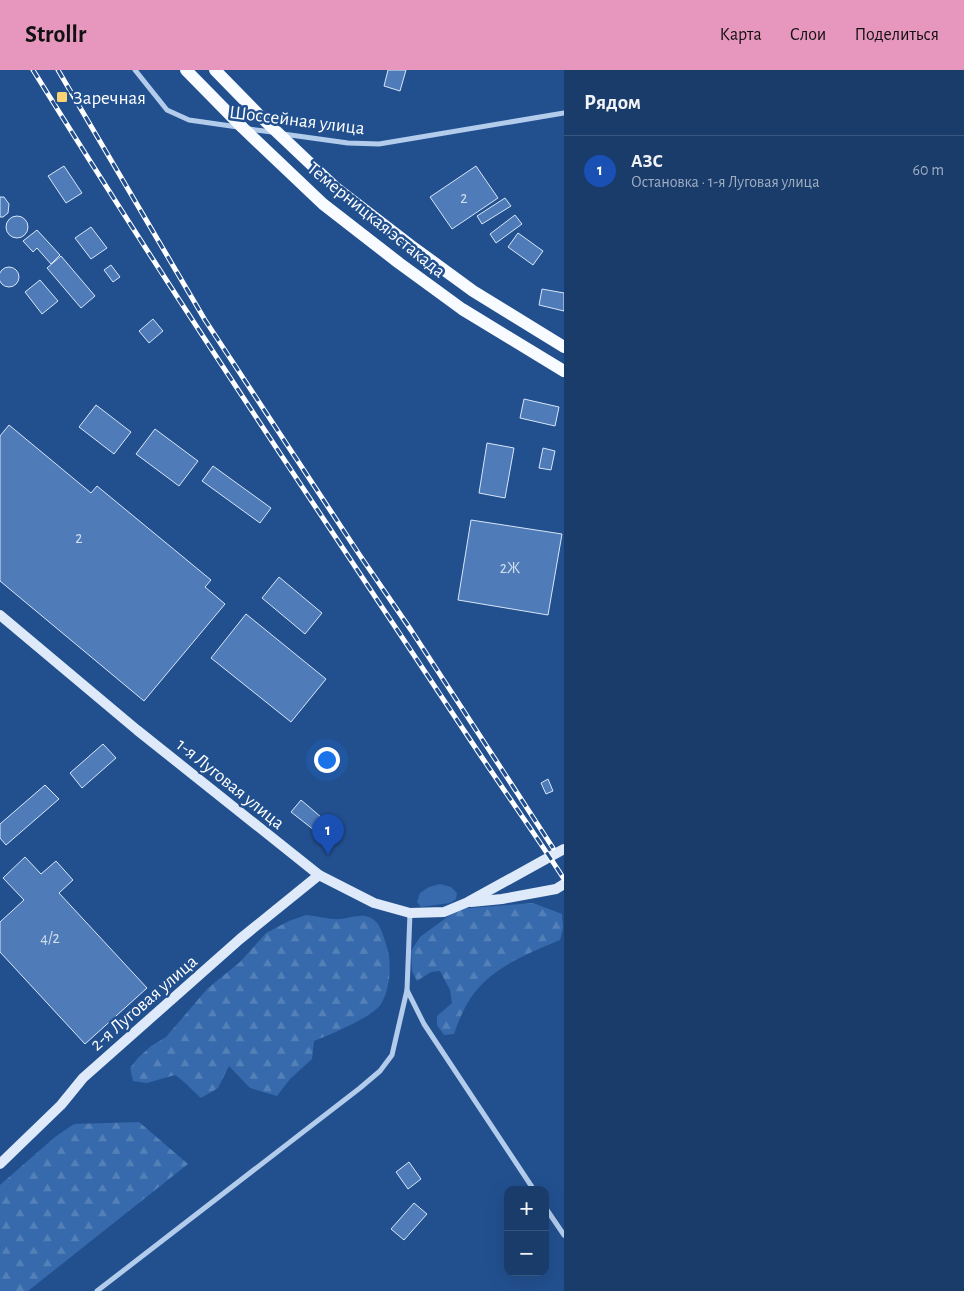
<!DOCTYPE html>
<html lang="ru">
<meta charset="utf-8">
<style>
body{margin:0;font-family:"Alegreya Sans",sans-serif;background:#234371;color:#f1f3f6}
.controls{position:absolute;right:15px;bottom:15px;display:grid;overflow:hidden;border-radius:10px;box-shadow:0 5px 20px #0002}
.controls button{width:45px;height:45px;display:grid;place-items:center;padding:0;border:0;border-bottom:1px solid #38567e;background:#1a3c6b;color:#f1f3f6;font:25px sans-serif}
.you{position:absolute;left:326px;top:689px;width:18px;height:18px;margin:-12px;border:4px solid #fff;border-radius:50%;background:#1a73e8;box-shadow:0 0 0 8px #1a73e833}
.badge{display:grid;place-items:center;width:32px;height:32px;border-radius:50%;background:#e797bd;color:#fff;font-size:16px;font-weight:700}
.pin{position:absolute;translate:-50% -41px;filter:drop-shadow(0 1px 2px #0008)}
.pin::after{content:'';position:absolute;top:26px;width:18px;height:15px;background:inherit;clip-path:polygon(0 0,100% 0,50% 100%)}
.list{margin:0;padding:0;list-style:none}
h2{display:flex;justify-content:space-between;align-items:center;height:65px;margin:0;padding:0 20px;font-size:21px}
h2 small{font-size:16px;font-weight:400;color:#9fadc1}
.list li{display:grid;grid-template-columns:32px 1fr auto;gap:15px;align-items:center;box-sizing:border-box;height:70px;padding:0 20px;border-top:1px solid #38567e}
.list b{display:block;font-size:19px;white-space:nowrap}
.list p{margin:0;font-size:16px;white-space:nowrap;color:#9fadc1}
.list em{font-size:16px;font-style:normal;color:#9fadc1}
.map{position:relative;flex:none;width:564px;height:1221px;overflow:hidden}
header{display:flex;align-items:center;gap:30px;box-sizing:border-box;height:70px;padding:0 25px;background:#e797bd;color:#111}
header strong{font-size:24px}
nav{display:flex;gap:28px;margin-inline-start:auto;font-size:18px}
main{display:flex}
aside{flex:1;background:#1a3c6b}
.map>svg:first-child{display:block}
</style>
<header>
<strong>Strollr</strong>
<nav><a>Карта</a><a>Слои</a><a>Поделиться</a></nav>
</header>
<main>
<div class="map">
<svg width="564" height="1221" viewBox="0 0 564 1221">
<defs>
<pattern id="forest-firs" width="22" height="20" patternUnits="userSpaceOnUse" patternTransform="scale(1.25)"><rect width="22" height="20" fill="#366aac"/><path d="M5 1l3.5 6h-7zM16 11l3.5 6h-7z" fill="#5480b8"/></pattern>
</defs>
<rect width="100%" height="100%" fill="#22508f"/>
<!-- grass -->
<path fill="#366aac" d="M440 814 451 817 457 823 456 829 450 833 421 837 417 832 420 823 429 817Z"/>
<!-- forest -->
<g fill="url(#forest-firs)">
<path d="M533 833 562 844 563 858 560 870C527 884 490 898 470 929 463 940 458 952 454 964L444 965 437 955V946L452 933 450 920 440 901 431 902 417 911 412 901 411 881 420 867 458 839Z"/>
<path d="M306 845C318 846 330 850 341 849 351 848 361 843 371 848 380 852 383 865 386 874 392 891 391 917 381 934 373 947 329 965 314 971L312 989 290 1009 277 1026 250 1018 229 996 218 1018 201 1028C194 1022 182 1009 175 1005L147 1013 133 1011 130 998 138 988 151 976 166 967 208 918 240 892 266 863 289 851Z"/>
<path d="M139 1052 188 1094 28 1221H0V1115L55 1067 74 1054Z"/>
</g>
<!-- building -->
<g fill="#4f7cb8" stroke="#d8e6f9">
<path d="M388 0H406L400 21 384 16Z"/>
<path d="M64 96 82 123 66 133 48 106Z"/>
<path d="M476 96 498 128 452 159 430 127Z"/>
<path d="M0 127H4L9 134 8 143 3 147H0Z"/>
<path d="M505 128 511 136 482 154 477 146Z"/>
<path d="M515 145 522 154 496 173 490 164Z"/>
<circle cx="17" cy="157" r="11"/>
<path d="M91 157 107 178 91 189 75 168Z"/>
<path d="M37 160 60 185 51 194 37 178 33 182 23 171Z"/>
<path d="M518 163 543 181 533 195 508 177Z"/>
<path d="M61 186 95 226 81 238 47 198Z"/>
<path d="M111 195 120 207 113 212 104 200Z"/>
<circle cx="9" cy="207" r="10"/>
<path d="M40 210 58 231 42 244 25 222Z"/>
<path d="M542 219 564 223V241L539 235Z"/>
<path d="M153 249 163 261 149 273 139 261Z"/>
<path d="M524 329 559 337 555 356 520 348Z"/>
<path d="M96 335 131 362 114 384 79 357Z"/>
<path d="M9 355 91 423 97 416 211 510 205 517 225 534 144 631 0 511V366Z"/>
<path d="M155 359 198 391 179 416 136 384Z"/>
<path d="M487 373 514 378 505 428 479 423Z"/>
<path d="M543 378 555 381 551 400 539 398Z"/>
<path d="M213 396 271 438 260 453 202 411Z"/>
<path d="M471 450 562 464 548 545 458 530Z"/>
<path d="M279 507 322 543 305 564 262 528Z"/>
<path d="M246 544 326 609 291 652 211 588Z"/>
<path d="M103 674 116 688 82 718 70 703Z"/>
<path d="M548 709 553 721 546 724 541 713Z"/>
<path d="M45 715 59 729 6 775 0 768V754Z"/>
<path d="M301 730 328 753 319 764 291 742Z"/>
<path d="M25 787 41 804 56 791 73 810 59 823 147 918 85 974 0 882V852L24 830 3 808Z"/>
<path d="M409 1092 421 1109 408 1119 396 1102Z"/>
<path d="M414 1133 427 1144 404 1170 391 1159Z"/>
</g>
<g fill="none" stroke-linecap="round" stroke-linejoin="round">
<!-- minor -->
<g stroke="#b3ccec" stroke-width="5">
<path d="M135 0 167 40 189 50 238 57"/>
<path d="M249 59 272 62"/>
<path d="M283 64 348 73 379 74 564 43"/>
<path d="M410 843 407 920 424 954 534 1120"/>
<path d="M545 1137 564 1165"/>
<path d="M97 1221 360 1018 380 1001 392 985 407 920"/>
</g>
<!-- secondary -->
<g stroke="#deeaf9" stroke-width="10">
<path d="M0 545 137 660 319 805 374 833 410 843 444 842 468 832 564 779"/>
<path d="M471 832 502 829 556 819 564 814"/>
<path d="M0 1094 61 1035 83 1008 240 869 319 805"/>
</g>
<!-- rail casing -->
<g stroke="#fff" stroke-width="5">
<g id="rail">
<path d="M33 0C173 226 322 446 469 668 500 715 533 761 564 809"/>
<path d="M58 0 205 250 359 484 411 560 553 778"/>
</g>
</g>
<!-- rail -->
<use href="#rail" stroke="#22508f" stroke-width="3" stroke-dasharray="9" stroke-linecap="butt"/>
<!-- primary-bridge -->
<g stroke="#f8fbff" stroke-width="12">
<path d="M186 0 243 58 323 134 399 193 462 239 564 301"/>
<path d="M215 0 258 44 336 118 410 175 473 221 564 277"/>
</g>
</g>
<!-- markers -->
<rect fill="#f8d475" stroke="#22508f" stroke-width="2" x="56" y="21" width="12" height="12" rx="2.5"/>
<g text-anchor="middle" stroke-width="5" stroke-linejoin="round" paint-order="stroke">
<!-- number labels -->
<g font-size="16" fill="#d3deed">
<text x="464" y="133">2</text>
<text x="79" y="473">2</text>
<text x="510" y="503">2Ж</text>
<text x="50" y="873">4/2</text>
</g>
<!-- poi labels -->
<g font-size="19" fill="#fff" stroke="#22508f" text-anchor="start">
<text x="73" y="34">Заречная</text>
</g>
<!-- street labels -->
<g font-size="19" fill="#fff" stroke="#22508f">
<text transform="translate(297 49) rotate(7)" y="7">Шоссейная улица</text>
<text transform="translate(377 149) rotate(39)" y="7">Темерницкая эстакада</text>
<text transform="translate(231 713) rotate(39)" y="7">1-я Луговая улица</text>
<text transform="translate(143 932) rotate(-41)" y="7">2-я Луговая улица</text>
</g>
</g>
</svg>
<div class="controls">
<button>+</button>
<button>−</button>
</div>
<div class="you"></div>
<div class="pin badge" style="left:328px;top:785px;background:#1a4fb4">1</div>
</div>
<aside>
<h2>Рядом<small></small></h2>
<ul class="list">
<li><span class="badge" style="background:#1a4fb4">1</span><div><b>АЗС</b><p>Остановка · 1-я Луговая улица</p></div><em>60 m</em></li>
</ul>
</aside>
</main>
